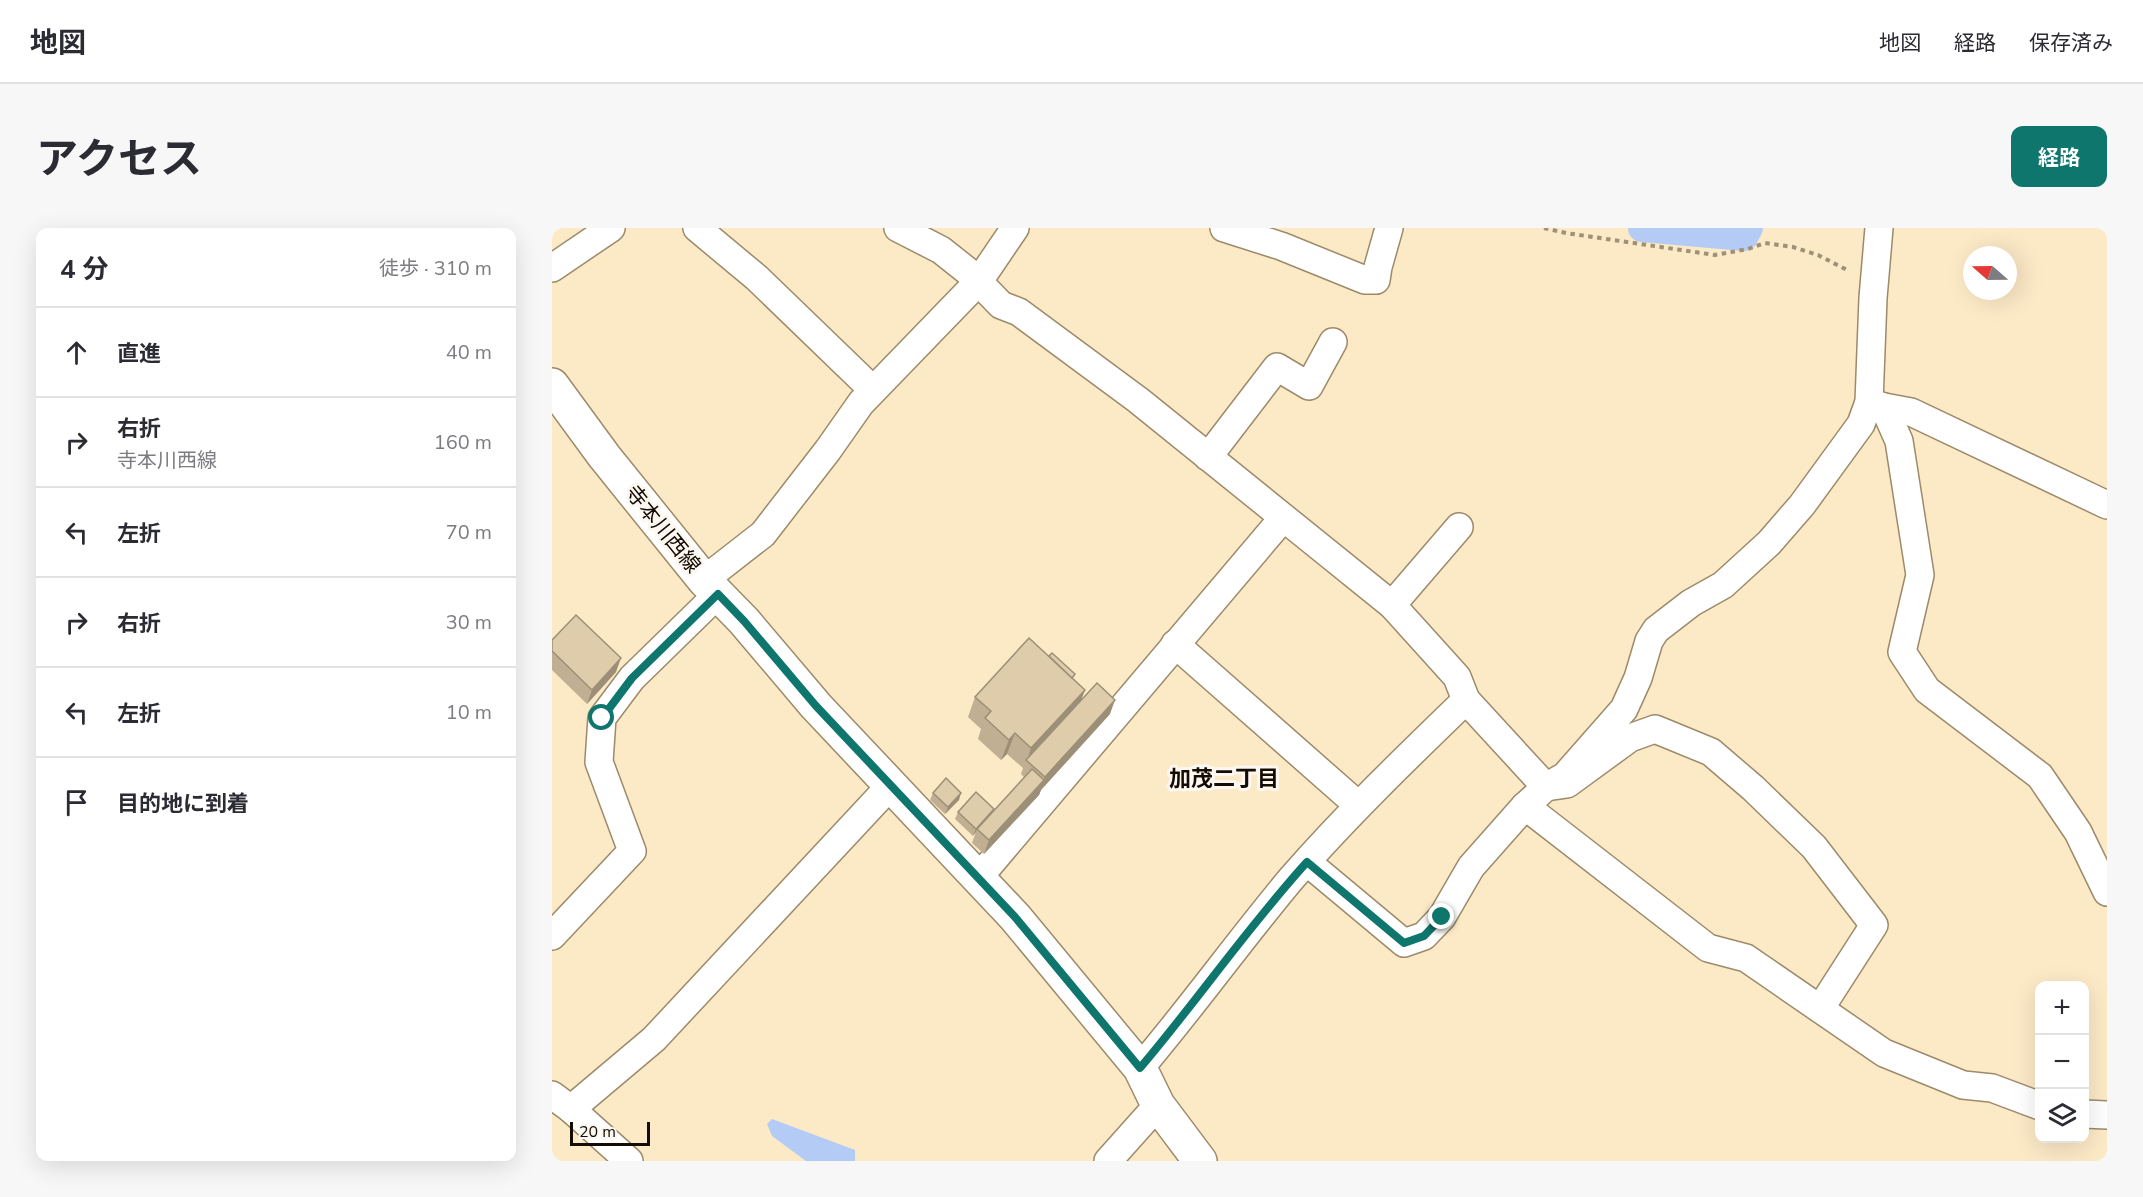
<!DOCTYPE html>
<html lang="ja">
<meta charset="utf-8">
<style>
body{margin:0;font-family:"Nunito Sans","Noto Sans JP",sans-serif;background:#f7f7f7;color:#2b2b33}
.controls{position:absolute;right:18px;bottom:18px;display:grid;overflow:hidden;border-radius:12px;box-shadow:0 6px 24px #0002}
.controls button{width:54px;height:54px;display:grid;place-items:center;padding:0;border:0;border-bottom:2px solid #e1e1e2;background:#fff;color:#2b2b33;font:30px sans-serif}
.compass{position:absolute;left:1411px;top:18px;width:54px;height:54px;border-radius:50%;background:#fff;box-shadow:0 6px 24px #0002;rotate:290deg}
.scale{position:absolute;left:18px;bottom:15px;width:80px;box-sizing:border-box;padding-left:6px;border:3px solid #120c02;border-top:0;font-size:16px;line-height:21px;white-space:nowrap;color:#120c02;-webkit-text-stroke:4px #fcf8f1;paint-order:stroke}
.stop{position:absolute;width:18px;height:18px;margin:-14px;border:4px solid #0f766e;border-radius:50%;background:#fff}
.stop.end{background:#0f766e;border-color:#fff;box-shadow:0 2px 6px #0008}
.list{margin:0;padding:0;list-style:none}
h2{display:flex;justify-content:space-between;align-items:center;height:78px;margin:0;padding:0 24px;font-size:26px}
h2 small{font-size:20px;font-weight:400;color:#7c7c81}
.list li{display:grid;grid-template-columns:39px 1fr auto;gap:18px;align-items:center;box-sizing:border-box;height:90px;padding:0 24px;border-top:2px solid #e1e1e2}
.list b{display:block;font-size:22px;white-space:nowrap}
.list p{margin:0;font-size:20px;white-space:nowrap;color:#7c7c81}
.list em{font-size:20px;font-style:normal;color:#7c7c81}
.icon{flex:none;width:33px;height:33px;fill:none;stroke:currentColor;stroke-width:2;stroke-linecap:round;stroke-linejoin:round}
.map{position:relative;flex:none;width:1555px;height:933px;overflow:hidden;border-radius:12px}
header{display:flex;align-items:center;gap:36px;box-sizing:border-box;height:84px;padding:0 30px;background:#fff;border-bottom:2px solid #e1e1e2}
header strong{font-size:28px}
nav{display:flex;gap:33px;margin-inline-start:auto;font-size:21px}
.intro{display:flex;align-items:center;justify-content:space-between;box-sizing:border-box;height:144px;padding:0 36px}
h1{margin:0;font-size:42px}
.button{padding:15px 27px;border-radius:12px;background:#0f766e;color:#fff;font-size:21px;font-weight:700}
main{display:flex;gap:36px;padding:0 36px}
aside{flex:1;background:#fff;border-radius:12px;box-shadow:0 6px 24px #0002}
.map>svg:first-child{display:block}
</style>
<header>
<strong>地図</strong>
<nav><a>地図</a><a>経路</a><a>保存済み</a></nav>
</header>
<div class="intro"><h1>アクセス</h1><a class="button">経路</a></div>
<main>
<aside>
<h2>4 分<small>徒歩 · 310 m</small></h2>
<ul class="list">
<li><svg class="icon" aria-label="ahead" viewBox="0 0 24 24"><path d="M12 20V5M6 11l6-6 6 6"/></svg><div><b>直進</b></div><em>40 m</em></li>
<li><svg class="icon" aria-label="right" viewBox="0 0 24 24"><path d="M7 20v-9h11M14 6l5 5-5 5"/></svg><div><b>右折</b><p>寺本川西線</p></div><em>160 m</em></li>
<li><svg class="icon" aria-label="left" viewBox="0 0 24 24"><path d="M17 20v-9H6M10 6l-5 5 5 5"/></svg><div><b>左折</b></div><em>70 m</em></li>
<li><svg class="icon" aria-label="right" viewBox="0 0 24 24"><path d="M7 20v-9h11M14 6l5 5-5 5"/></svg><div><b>右折</b></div><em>30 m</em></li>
<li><svg class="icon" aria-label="left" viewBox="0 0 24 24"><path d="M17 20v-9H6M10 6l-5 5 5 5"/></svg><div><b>左折</b></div><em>10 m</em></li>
<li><svg class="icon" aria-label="arrive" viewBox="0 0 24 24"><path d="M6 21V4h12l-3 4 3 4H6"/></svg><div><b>目的地に到着</b></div></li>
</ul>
</aside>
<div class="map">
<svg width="1555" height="933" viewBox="0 0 1555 933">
<rect width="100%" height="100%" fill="#fce9c6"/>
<!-- water -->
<path fill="#b4cbf6" d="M220 891 303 922V933H254L220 908 215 896Z"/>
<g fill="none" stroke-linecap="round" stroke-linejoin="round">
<!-- canal -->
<path stroke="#b4cbf6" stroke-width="28" d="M1090 0 1192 9 1197 0"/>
<!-- minor casing -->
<g stroke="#9c8a6a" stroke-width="30">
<g id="minor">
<path d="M145 0 205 50 321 162"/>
<path d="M346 0 389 22 418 45 449 77 467 84 586 172 840 377 905 449 914 472"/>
<path d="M672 0 729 18 813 52H824L826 39 837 0"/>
<path d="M1327 0 1321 70 1317 174 1309 196 1250 277 1217 315 1171 357 1139 375 1104 402 1097 413 1086 450 1072 481 1013 548 994 559 973 578 1156 720 1194 730 1332 825 1411 857 1440 860 1488 878"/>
<path d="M0 40 59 0"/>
<path d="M1317 174 1332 179 1347 213 1368 347 1350 424 1375 462 1488 548 1526 604 1555 664"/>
<path d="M1332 179 1359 184 1555 277"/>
<path d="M656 229 725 139 757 158 781 114"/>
<path d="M152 352 211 306 276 222 309 175 427 53 463 0"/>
<path d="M840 377 907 299"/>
<path d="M623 416 806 577"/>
<path d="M755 634 852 715 872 708 890 689 919 639 973 578"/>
<path d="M427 649 731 290"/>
<path d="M0 708 80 623 47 534 50 490 80 450 166 366"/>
<path d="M588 840C640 779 687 713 739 651 794 588 854 530 914 472L994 559 1015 556 1078 510 1103 501 1159 524 1201 560 1262 619 1322 697 1268 781"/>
<path d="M0 867 19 881 77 933"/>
<path d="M19 881 102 811 339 557"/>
<path d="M1532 886 1555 887"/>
<path d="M556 933 606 877"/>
</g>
</g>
<!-- secondary casing -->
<g stroke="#9c8a6a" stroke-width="36">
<path id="secondary" d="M0 157 52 228 152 352 192 393 264 478 463 689 588 840 606 877 648 933"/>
</g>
<!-- path -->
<path stroke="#9e9178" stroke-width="4" stroke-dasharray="4.5 4.5" stroke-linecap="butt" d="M992 0 1014 5 1163 27 1196 21 1213 15 1241 19 1266 27 1297 43"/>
<!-- minor -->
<use href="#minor" stroke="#fff" stroke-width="27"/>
<!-- secondary -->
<use href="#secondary" stroke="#fff" stroke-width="33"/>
</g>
<!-- wall -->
<g fill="#c0af92">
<path d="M0 412 64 444 35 476 0 442Z"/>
<path d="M522 451 533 462 529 472 558 486 489 562 487 567 432 626 420 615 424 604 421 608 403 591 406 584 440 585 472 549 469 546 471 540 455 526 449 532 426 511 429 501 416 489 423 469Z"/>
<path d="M381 565 407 572 393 586 378 572Z"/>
</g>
<!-- shaded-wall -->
<g fill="#9c8f77">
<path d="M69 430 64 444 35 476 40 462Z"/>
<path d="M533 462 525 482 475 533 479 520Z"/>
<path d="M563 472 558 486 489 562 487 567 432 626 437 612 491 554 493 549Z"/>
<path d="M463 505 455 526 449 532 457 512Z"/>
<path d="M409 565 407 572 393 586 396 579Z"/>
<path d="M442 581 439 588 425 601 424 604 421 608 424 601Z"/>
</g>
<!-- building -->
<g fill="#dfccaa" stroke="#9c8f77" stroke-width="1.5">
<path d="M24 387 69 430 40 462 0 423V412Z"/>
<path d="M477 410 533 462 479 520 463 505 457 512 433 490 439 483 423 469Z"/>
<path d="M500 425 523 446 520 450 497 428Z"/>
<path d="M545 455 563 472 493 549 474 532Z"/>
<path d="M480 541 492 552 437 612 425 601Z"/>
<path d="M394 550 409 565 396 579 381 565Z"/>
<path d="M424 564 442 581 424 601 406 584Z"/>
</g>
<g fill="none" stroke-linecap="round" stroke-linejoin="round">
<!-- route -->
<path stroke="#0f766e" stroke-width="8" d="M50 490 80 450 166 366 192 393 264 478 463 689 588 840C645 773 695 700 755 634L852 715 872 708 890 689"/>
</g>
<g text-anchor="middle" stroke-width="6" stroke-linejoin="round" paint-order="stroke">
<!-- street labels -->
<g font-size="21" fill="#120c02" stroke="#fcf8f1">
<text transform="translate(111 301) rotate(51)" y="7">寺本川西線</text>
</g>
<!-- neighbourhood labels -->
<g font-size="22" font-weight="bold" fill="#120c02" stroke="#fcf8f1">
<text x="672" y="558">加茂二丁目</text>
</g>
</g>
</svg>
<div class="controls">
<button>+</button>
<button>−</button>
<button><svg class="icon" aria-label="layers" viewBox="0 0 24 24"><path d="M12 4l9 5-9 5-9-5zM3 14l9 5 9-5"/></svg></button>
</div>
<svg class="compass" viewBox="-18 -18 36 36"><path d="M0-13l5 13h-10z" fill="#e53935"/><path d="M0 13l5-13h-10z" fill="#7c7c81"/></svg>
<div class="scale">20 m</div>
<div class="stop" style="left:50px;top:490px"></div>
<div class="stop end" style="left:890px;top:689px"></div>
</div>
</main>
